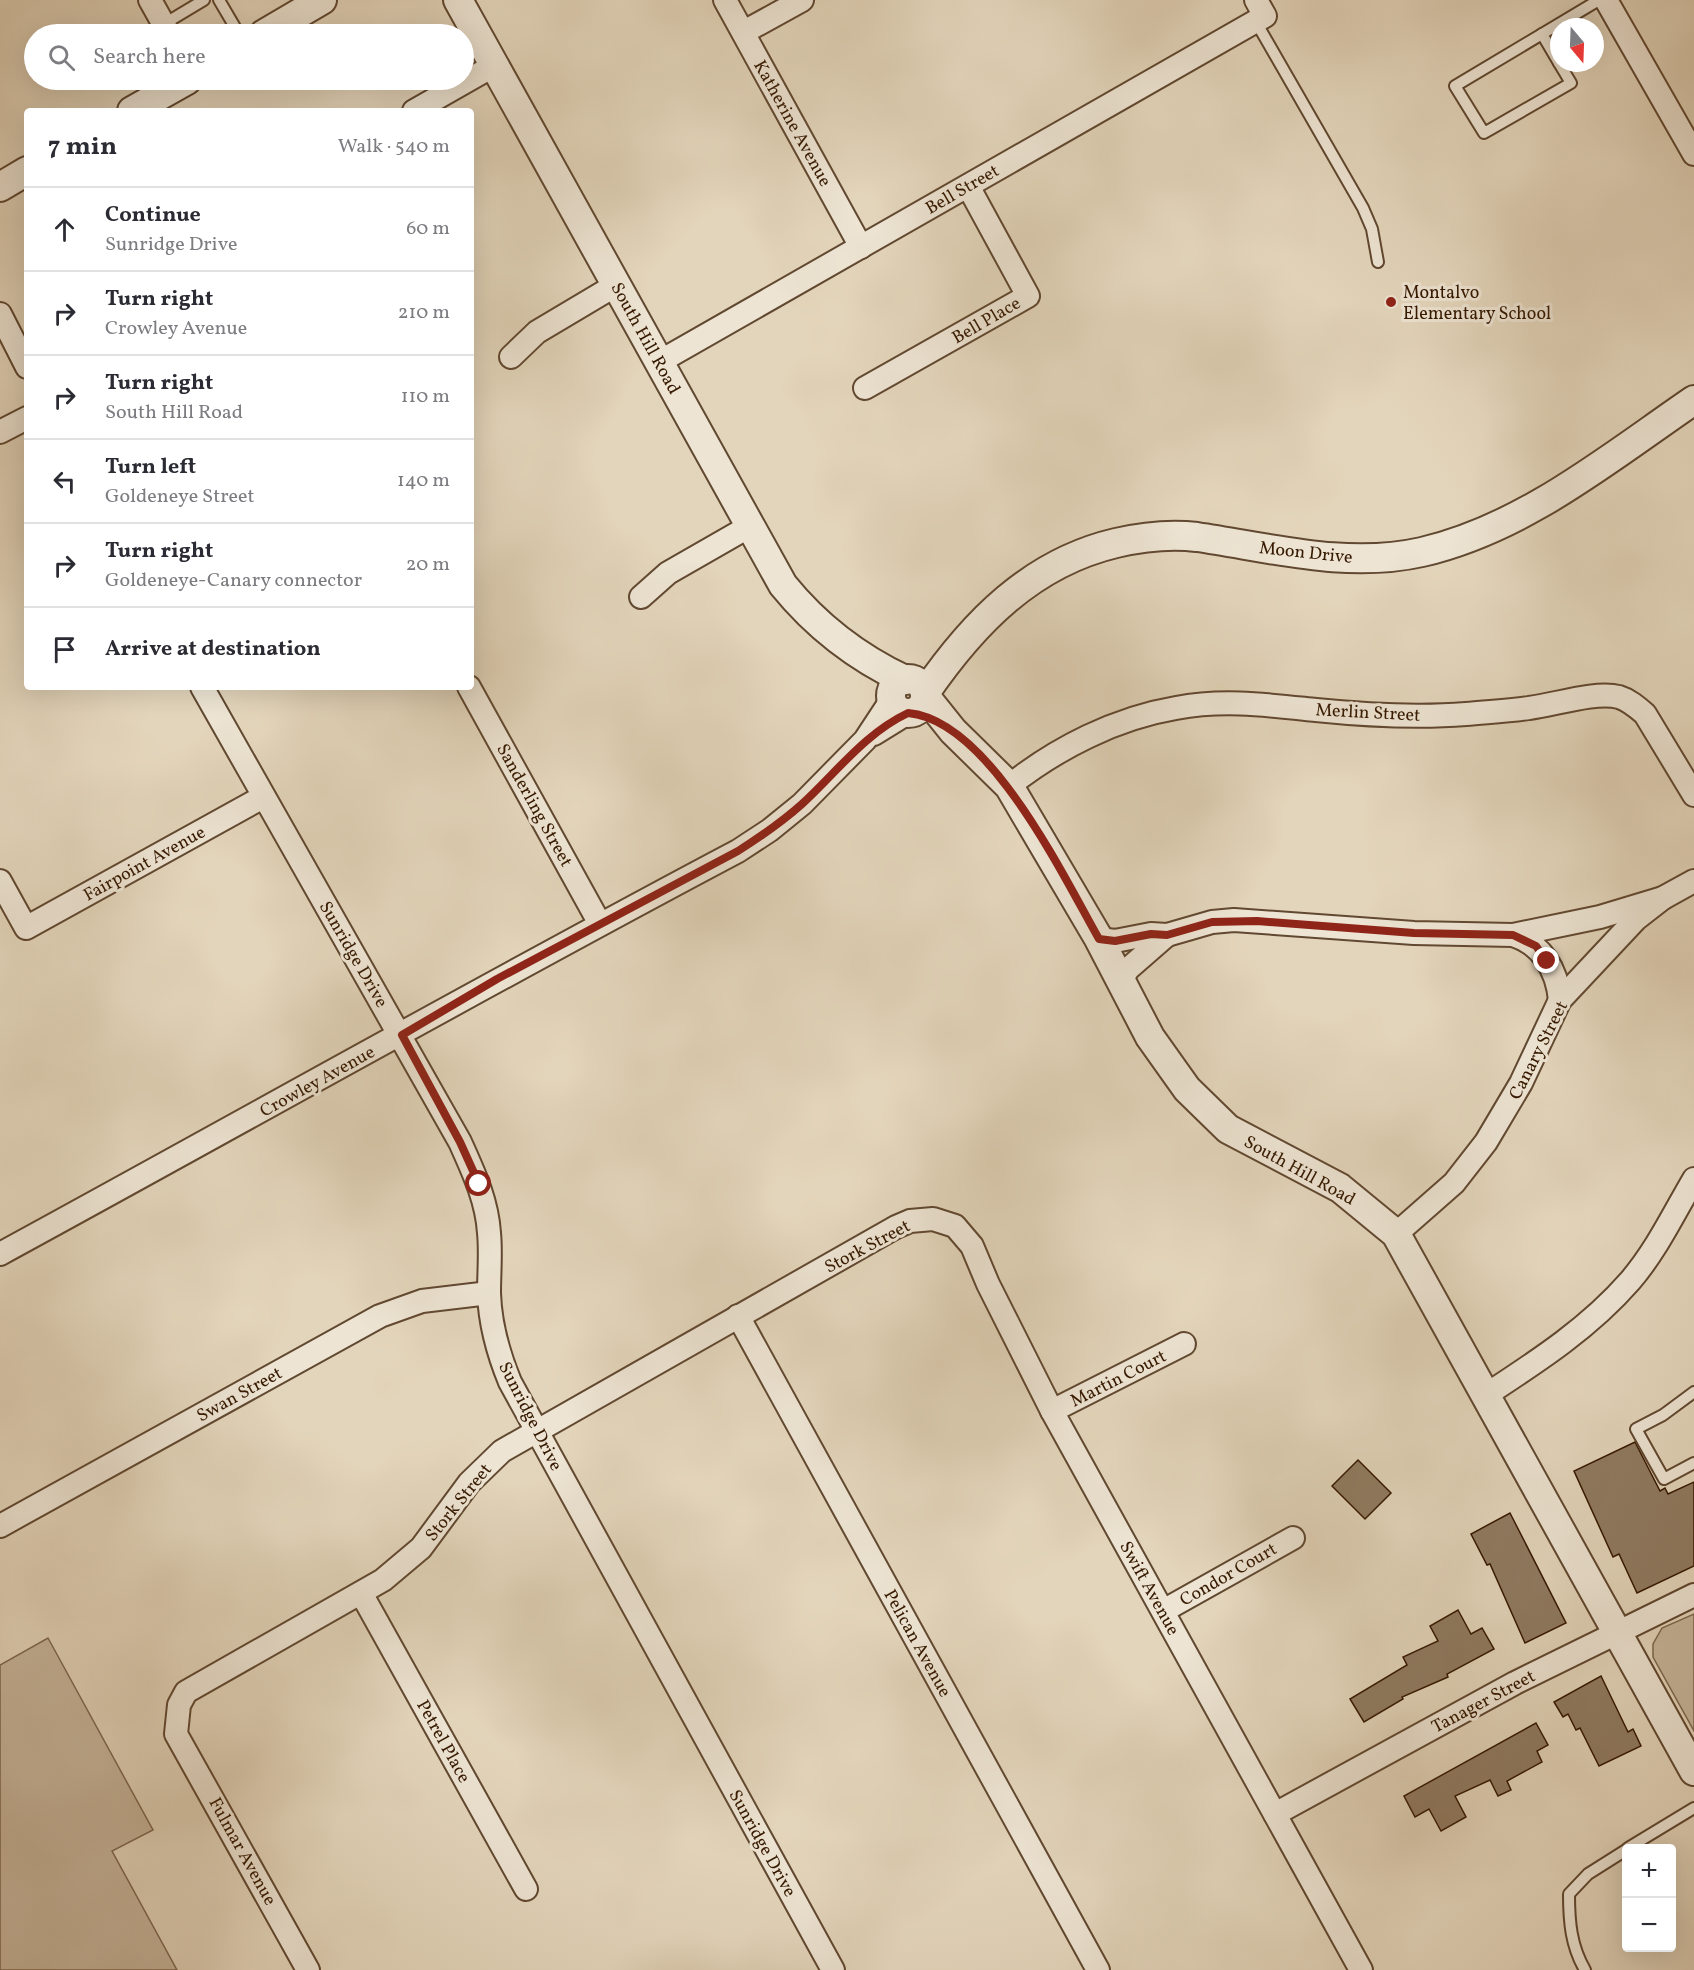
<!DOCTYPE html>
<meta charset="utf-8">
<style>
body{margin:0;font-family:Vollkorn,serif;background:#f7f7f7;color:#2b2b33}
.controls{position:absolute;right:18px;bottom:18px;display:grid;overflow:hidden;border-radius:6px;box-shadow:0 6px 24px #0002}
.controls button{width:54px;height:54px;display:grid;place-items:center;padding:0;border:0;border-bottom:2px solid #e1e1e2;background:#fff;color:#2b2b33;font:30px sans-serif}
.compass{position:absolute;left:1550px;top:18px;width:54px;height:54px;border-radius:50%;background:#fff;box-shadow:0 6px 24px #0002;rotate:161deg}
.stop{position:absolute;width:18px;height:18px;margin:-14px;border:4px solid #8f2418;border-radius:50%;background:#fff}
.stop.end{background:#8f2418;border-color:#fff;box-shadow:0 2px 6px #0008}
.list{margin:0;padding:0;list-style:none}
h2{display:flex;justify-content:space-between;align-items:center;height:78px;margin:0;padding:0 24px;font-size:26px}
h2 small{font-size:20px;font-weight:400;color:#7c7c81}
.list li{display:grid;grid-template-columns:39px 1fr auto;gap:18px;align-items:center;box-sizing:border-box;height:84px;padding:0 24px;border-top:2px solid #e1e1e2}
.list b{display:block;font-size:22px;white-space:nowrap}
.list p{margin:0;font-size:20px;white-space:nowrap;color:#7c7c81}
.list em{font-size:20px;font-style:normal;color:#7c7c81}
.icon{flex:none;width:33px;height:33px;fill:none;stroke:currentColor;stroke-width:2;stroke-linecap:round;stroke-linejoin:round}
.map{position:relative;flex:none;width:1694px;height:1970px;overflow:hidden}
.search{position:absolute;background:#fff;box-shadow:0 6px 24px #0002;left:24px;top:24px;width:450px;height:66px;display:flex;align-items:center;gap:15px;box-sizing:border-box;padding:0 21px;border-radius:33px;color:#7c7c81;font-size:22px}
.panel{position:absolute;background:#fff;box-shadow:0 6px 24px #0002;left:24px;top:108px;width:450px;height:582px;border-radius:6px}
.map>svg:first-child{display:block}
</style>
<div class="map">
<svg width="1694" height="1970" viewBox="0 0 1694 1970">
<rect width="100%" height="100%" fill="#e3d5bb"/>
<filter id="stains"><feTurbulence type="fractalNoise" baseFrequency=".00333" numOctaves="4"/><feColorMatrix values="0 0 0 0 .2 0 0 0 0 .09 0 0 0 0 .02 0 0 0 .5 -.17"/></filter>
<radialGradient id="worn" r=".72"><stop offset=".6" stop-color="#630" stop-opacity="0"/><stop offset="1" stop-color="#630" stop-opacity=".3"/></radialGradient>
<!-- green -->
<g fill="#c6b59b" stroke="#7e674e" stroke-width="1.5">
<path d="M1694 1614V1731L1653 1657V1644L1662 1628Z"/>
<path d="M48 1638 153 1830 112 1851 177 1970H0V1665Z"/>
</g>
<!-- building -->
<g fill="#907b62" stroke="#361901" stroke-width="1.5">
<path d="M1635 1442 1660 1491 1665 1488 1668 1494 1694 1482V1566L1637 1593 1619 1554 1613 1557 1574 1471Z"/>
<path d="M1358 1460 1391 1493 1365 1519 1332 1486Z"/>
<path d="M1510 1513 1566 1623 1525 1643 1490 1564 1487 1565 1471 1534Z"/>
<path d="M1458 1610 1471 1634 1482 1628 1494 1649 1447 1674 1448 1677 1402 1697 1403 1699 1364 1722 1350 1699 1407 1665 1403 1657 1438 1641 1430 1626Z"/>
<path d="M1601 1676 1628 1732 1633 1729 1641 1746 1599 1766 1580 1728 1576 1730 1568 1714 1563 1717 1554 1702Z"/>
<path d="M1536 1723 1548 1745 1537 1751 1542 1762 1507 1781 1511 1790 1498 1796 1490 1780 1455 1796 1466 1817 1441 1831 1429 1809 1415 1817 1404 1796Z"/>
</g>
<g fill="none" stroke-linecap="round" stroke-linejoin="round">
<!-- service casing -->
<g stroke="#614830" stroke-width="14">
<g id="service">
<path d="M219 0 239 34"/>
<path d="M1256 22 1363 208 1372 229 1378 262"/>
<path d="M164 24 204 0"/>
<path d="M1542 34 1559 63"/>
<path d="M1559 63 1571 83 1484 133 1455 86 1599 0"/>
<path d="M1694 1392 1663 1415 1636 1429 1664 1479 1694 1463"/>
<path d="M1628 1848 1694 1808"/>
<path d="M1585 1970C1571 1946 1569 1922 1569 1894L1588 1874 1626 1850"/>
</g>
</g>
<!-- minor casing -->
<g stroke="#614830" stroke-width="26">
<g id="minor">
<path d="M150 0 169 34"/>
<path d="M725 0 861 247"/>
<path d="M1606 0 1694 154"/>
<path d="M744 32 802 0"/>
<path d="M414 111 493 66"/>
<path d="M0 314 27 367"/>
<path d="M511 357 537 332 616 285"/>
<path d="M659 362 1265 16 1256 0"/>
<path d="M865 388 1028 296 968 186"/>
<path d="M0 432 27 418"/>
<path d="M641 597 668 573 750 526"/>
<path d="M202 687 460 1142C473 1171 487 1200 489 1233 491 1253 489 1273 489 1293 490 1324 498 1353 510 1382L833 1970"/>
<path d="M469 687 600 924"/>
<path d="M874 734 908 713"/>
<path d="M1009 786C1057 748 1116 718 1176 708 1224 699 1268 705 1316 710 1365 715 1416 718 1466 714 1487 712 1508 711 1529 708 1554 705 1595 691 1619 697 1629 700 1637 707 1645 714L1694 795"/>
<path d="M0 881 26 928 263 797"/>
<path d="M1513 935C1542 944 1557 970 1560 1000"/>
<path d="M1099 939 1115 941 1151 934 1167 935 1212 922 1234 920 1414 933 1513 935 1600 917 1663 898"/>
<path d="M1121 980 1128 969 1167 935"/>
<path d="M1396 1234 1454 1183 1486 1142 1521 1083 1560 1000 1636 919 1663 898 1694 881"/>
<path d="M0 1254C246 1120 490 982 738 851L770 830 802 804 865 740 892 699"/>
<path d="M738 1316 1098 1970"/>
<path d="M1486 1395C1538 1361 1589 1328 1630 1281 1656 1251 1674 1213 1694 1179"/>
<path d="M1052 1411 1184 1344"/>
<path d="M0 1526 380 1316 422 1301 489 1293"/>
<path d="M361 1593 526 1889"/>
<path d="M1163 1611 1293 1538"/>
<path d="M1275 1814 1515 1683 1694 1595"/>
<path d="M308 1970 176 1734 179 1705 186 1692 383 1580 421 1548 469 1483 502 1451 896 1227 910 1221 933 1219 955 1226 972 1246 988 1284 1052 1411 1361 1970"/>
</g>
</g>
<!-- tertiary casing -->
<g stroke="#614830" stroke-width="32">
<g id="tertiary">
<path d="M458 0 783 585C817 627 856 657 905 680"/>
<path d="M264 34 322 0"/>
<path d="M132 111 187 80"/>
<path d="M0 187 27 171"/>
<circle cx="908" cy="696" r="17"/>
<path d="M925 693C973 623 1031 563 1116 543 1142 537 1171 534 1197 537 1272 548 1347 569 1422 552 1525 528 1609 458 1694 400"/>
<path d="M925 696 953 731 1009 786 1099 939 1150 1037 1187 1089 1228 1129 1340 1188 1396 1234 1694 1771"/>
</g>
</g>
<!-- service -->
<use href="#service" stroke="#ede4d3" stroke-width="10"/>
<!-- minor -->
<use href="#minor" stroke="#ede4d3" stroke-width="22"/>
<!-- tertiary -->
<use href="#tertiary" stroke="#ede4d3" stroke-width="28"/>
</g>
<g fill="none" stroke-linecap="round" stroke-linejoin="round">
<!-- route -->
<path stroke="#8f2418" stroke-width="8" d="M479 1184 460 1142 402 1035 497 979 738 851C760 837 782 822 802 804 837 772 864 734 908 713 989 720 1063 876 1099 939L1115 941 1151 934 1167 935 1212 922 1257 921 1414 933 1513 935 1536 946 1547 961"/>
</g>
<!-- markers -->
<circle fill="#8f2418" stroke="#ede4d3" stroke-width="2" cx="1391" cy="302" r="6"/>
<g text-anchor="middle" stroke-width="6" stroke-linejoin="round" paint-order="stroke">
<!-- street labels -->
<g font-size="18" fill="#361901" stroke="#ede4d3">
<text transform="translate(793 123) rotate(61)" y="6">Katherine Avenue</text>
<text transform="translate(962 189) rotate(-30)" y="6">Bell Street</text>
<text transform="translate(986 320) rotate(-30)" y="6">Bell Place</text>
<text transform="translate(646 338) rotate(61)" y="6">South Hill Road</text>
<text transform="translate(1306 552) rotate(6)" y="6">Moon Drive</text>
<text transform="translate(1368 712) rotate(3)" y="6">Merlin Street</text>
<text transform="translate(535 805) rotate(61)" y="6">Sanderling Street</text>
<text transform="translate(144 863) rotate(-29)" y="6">Fairpoint Avenue</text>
<text transform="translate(354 954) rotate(60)" y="6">Sunridge Drive</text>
<text transform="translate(1538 1050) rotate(-63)" y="6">Canary Street</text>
<text transform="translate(317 1081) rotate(-29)" y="6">Crowley Avenue</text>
<text transform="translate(1300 1170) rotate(29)" y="6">South Hill Road</text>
<text transform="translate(867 1246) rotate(-28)" y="6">Stork Street</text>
<text transform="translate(1118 1378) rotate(-27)" y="6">Martin Court</text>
<text transform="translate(239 1394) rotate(-29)" y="6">Swan Street</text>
<text transform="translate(531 1416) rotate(63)" y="6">Sunridge Drive</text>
<text transform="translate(458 1502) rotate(-51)" y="6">Stork Street</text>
<text transform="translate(1228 1574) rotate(-30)" y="6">Condor Court</text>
<text transform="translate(1150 1588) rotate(61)" y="6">Swift Avenue</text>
<text transform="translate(918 1643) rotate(61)" y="6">Pelican Avenue</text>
<text transform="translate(1483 1701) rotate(-28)" y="6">Tanager Street</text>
<text transform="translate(444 1741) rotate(61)" y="6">Petrel Place</text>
<text transform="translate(763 1843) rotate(61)" y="6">Sunridge Drive</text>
<text transform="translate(243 1851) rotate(61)" y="6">Fulmar Avenue</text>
</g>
<!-- poi labels -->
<g font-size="18" fill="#361901" stroke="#ede4d3" text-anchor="start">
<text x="1403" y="298">Montalvo<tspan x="1403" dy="21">Elementary School</tspan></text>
</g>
</g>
<rect width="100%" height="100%" filter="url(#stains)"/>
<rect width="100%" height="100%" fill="url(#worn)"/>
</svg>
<div class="controls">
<button>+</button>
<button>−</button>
</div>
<svg class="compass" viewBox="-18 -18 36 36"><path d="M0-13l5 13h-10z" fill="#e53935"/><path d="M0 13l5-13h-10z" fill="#7c7c81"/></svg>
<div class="stop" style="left:479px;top:1184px"></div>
<div class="stop end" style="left:1547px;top:961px"></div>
<div class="search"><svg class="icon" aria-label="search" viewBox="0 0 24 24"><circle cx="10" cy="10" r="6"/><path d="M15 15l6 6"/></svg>Search here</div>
<section class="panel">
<h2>7 min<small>Walk · 540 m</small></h2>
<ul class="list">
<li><svg class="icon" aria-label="ahead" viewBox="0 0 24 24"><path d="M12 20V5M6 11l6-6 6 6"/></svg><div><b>Continue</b><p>Sunridge Drive</p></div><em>60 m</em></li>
<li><svg class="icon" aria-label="right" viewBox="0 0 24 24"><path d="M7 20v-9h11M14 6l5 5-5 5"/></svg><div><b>Turn right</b><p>Crowley Avenue</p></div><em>210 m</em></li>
<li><svg class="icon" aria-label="right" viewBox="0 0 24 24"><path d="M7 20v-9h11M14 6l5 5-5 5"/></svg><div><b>Turn right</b><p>South Hill Road</p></div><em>110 m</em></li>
<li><svg class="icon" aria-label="left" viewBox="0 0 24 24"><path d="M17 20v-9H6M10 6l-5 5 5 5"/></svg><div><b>Turn left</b><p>Goldeneye Street</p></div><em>140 m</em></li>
<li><svg class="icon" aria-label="right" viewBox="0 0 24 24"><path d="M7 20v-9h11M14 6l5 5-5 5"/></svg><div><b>Turn right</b><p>Goldeneye-Canary connector</p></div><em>20 m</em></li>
<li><svg class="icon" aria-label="arrive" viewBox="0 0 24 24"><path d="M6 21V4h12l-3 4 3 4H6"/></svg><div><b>Arrive at destination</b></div></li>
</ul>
</section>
</div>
